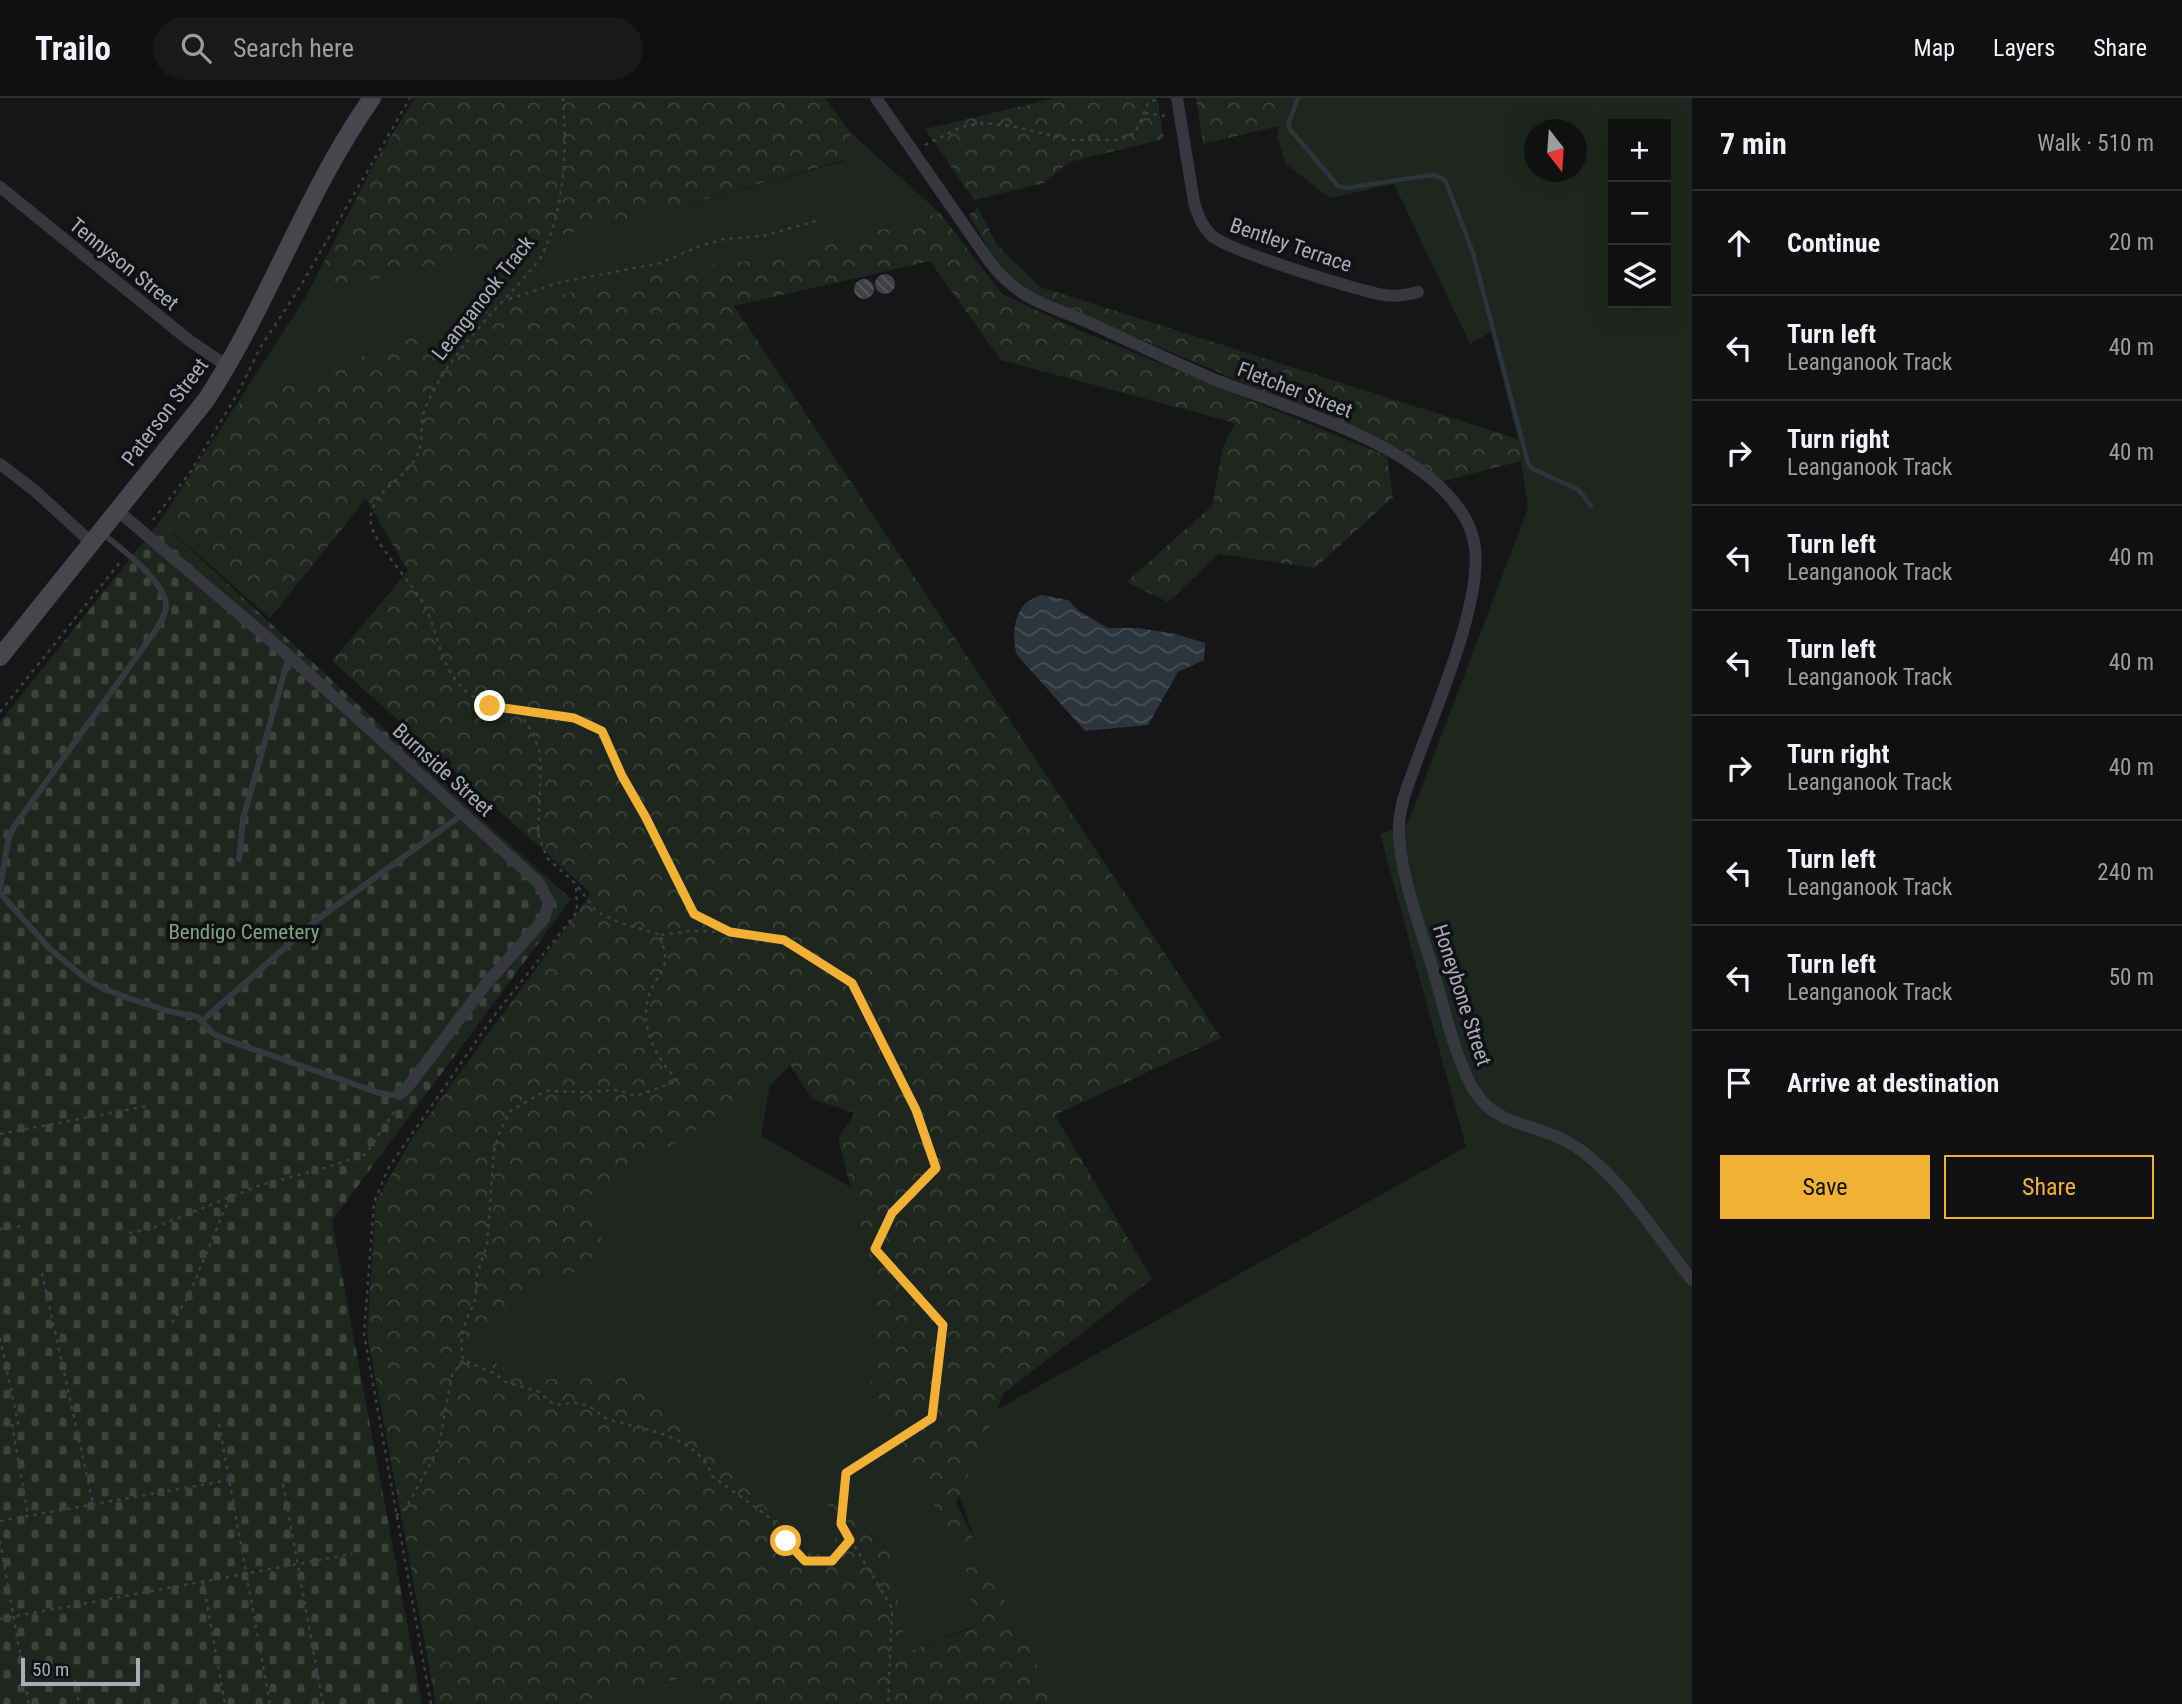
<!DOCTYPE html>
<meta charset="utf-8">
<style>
body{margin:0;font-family:"Roboto Condensed",sans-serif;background:#19191b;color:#f1f3f6}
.controls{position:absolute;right:21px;top:21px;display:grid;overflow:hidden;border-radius:0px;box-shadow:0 7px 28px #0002}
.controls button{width:63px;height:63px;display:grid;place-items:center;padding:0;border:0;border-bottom:2px solid #303032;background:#101012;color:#f1f3f6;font:35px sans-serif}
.compass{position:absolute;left:1524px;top:21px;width:63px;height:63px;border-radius:50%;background:#101012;box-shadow:0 7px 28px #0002;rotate:163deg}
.scale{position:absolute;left:21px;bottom:18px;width:119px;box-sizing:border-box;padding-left:7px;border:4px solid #a8adb8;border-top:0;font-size:19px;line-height:24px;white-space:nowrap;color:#a8adb8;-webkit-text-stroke:5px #111113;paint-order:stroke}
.stop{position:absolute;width:21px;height:21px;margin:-16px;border:5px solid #f2b134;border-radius:50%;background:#fff}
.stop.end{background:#f2b134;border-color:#fff;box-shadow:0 2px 7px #0008}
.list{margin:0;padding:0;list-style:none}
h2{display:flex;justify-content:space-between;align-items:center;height:91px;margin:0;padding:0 28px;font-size:30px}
h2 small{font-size:23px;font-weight:400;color:#9c9d9f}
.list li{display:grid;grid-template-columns:46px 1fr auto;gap:21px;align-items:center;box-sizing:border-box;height:105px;padding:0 28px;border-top:2px solid #303032}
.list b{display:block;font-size:26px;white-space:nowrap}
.list p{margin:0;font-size:23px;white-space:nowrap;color:#9c9d9f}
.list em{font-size:23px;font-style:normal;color:#9c9d9f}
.actions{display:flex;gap:14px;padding:21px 28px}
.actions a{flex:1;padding:16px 0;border:2px solid #f2b134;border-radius:0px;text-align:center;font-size:24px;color:#f2b134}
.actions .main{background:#f2b134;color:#111}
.icon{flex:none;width:38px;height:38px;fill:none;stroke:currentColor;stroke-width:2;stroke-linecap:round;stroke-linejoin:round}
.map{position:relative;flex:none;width:1692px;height:1606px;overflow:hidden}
header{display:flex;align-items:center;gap:42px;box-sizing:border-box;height:98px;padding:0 35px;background:#101012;border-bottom:2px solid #303032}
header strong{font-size:33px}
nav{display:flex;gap:38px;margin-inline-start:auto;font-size:24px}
.search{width:490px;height:63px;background:#19191b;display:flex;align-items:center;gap:18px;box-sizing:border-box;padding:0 24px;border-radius:38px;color:#9c9d9f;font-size:26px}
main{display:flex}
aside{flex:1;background:#101012}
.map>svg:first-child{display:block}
</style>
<header>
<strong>Trailo</strong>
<div class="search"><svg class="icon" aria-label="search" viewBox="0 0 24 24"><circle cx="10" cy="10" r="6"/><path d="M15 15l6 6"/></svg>Search here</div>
<nav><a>Map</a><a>Layers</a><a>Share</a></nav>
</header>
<main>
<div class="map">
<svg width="1692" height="1606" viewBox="0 0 1692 1606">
<defs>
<pattern id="forest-crowns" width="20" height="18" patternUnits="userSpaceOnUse" patternTransform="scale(1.75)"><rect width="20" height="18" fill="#1e261f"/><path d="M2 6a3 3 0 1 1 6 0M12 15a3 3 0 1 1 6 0" fill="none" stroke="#3c433d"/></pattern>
<pattern id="cemetery-stones" width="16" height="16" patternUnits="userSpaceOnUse" patternTransform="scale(1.75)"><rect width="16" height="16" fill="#1e261f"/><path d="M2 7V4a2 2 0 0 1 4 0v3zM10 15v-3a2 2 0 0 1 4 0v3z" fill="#3c433d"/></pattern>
<pattern id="water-waves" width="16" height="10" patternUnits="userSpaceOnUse" patternTransform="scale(1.75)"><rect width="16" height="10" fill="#2c353c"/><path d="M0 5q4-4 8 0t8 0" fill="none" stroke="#485056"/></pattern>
<pattern id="building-back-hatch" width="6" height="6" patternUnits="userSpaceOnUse" patternTransform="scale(1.75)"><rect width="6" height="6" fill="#404145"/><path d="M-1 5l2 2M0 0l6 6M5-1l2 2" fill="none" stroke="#595a5e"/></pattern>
</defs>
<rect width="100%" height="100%" fill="#161618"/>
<!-- grass -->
<g fill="#1e261f" fill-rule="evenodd">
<path d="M1285 0H1692V1606H1030L941 1343 1466 1049 1380 736 1408 725 1528 410 1518 341 1491 234 1470 246 1394 86 1330 100 1286 66 1277 39ZM1613 26H1666V205H1613ZM1534 32H1576V74H1534Z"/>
<path d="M851 35 940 115 784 159 690 169 471 216 236 307 307 197 642 119 844 63Z"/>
<path d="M770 987 761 1038 852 1090 875 1180 870 1283 966 1471 975 1528 907 1554 889 1451 828 1401 837 1450 813 1457 791 1436 634 1271 534 1283 473 1255 524 1197 607 1159 588 1098Z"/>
<path d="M692 1578 701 1606H571Z"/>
</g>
<!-- forest -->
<g fill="url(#forest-crowns)" fill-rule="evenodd">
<path d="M415 0H825L851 35 844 62 642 119 307 197 375 64Z"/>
<path d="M1056 0H1157L1164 41 1069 64 1044 85 974 102 925 31Z"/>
<path d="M1196 0H1285L1279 28 1203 46Z"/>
<path d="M978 110 997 147 1040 189 1518 341 1521 363 1443 383 1400 351 1029 194 1003 176 969 117Z"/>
<path d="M940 115 1002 196 1081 233 1387 358 1393 399 1315 470 1219 456 1168 504 1126 484 1212 408 1223 349 1235 325 1001 262 930 163 734 208 1221 940 1055 1017 1152 1181 1004 1295 956 1405 1057 1606H701L691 1578 571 1606H436L367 1235 376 1103 413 1039 591 795 332 563 408 473 366 401 270 520 160 423 236 307 471 216 690 169 784 159ZM790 967 812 1001 855 1015 838 1041 875 1180 870 1283 966 1471 975 1529 907 1554 889 1452 827 1399 837 1450 813 1457 791 1436 634 1271 534 1283 473 1255 524 1197 608 1159 589 1098 770 987Z"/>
</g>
<!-- cemetery -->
<path fill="url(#cemetery-stones)" d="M160 423 497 735 571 801 332 1123 422 1606H0V624Z"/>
<!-- water -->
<path fill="url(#water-waves)" d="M1041 497 1068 502 1079 513 1108 530H1138L1176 536 1205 545 1204 562 1178 574 1148 627 1085 633 1017 557C1012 543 1013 517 1025 506 1029 502 1036 500 1041 497Z"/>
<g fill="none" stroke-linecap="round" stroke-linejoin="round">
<!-- stream -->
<path stroke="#2c353c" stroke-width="4.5" d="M1298 0 1289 24V30L1338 88 1346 90 1432 77 1440 79 1446 84 1473 155 1528 365 1531 370 1579 392 1591 408"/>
</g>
<!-- building -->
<g fill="url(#building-back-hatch)">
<circle cx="885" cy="186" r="10"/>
<circle cx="864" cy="191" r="10"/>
</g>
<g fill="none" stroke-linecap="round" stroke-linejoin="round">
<!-- path -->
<g stroke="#3d3f44" stroke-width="2.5" stroke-dasharray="3.5 5" stroke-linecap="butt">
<path d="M563 0C567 53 565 113 540 161 505 204 460 243 434 292 429 301 424 312 422 322 421 334 423 346 417 358 406 380 366 397 371 426 374 446 415 488 426 510 440 542 441 575 471 597 508 625 562 607 602 633L622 678 645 717 694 816 730 834 784 843 852 885 916 1012 936 1070 892 1115 875 1151 943 1227 932 1320 846 1375 841 1426 892 1510 888 1606"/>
<path d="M1145 15 1165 18"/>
<path d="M925 47 961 29 984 25 1012 28 1071 42H1116L1135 35 1148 5 1159 0"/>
<path d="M509 201 561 184 661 165 697 149 724 141 763 138 816 123"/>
<path d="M153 422 191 373 238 295 260 250 300 189 410 0"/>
<path d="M0 614 121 463"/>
<path d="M519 614 532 634 539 651 541 671 538 736 547 760 576 786 596 813 618 824 661 837C662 845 666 856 665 864 663 874 654 884 650 894 638 928 655 959 678 983L636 998 616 992 589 994 545 993 510 1013 500 1033 494 1053 487 1147 477 1177 475 1202 463 1231 461 1246 463 1262 496 1276 505 1284 537 1293 555 1307C568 1306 580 1302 592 1310 599 1314 603 1320 610 1322 645 1332 699 1338 712 1378L773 1422 786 1443 805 1463H832L850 1442"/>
<path d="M661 837 689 833 728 834"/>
<path d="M0 1036 147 1008"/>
<path d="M0 1131 22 1128"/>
<path d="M129 1135 150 1131 258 1088 328 1069 366 1056 396 1011"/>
<path d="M42 1175 93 1405"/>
<path d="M172 1225 188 1199 229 1101"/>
<path d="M0 1240 19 1330"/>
<path d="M12 1326 28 1418"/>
<path d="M219 1326 270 1606"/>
<path d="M283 1386 323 1606"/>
<path d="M396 1418 406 1410 438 1351 452 1277 463 1262"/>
<path d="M0 1423 229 1382"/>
<path d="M0 1443 29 1606"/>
<path d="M203 1484 225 1606"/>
<path d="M0 1521 352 1456"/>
<path d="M75 1582 79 1606"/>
<path d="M431 1606 364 1236 374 1104 389 1069 493 919 577 814 576 786"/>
</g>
<!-- lane -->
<g stroke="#37383d" stroke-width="6">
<path d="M239 761 243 721 289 558"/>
<path d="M0 789 9 738 15 727 156 532C160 524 167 515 166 506 164 482 120 450 102 435"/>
<path d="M0 795 50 851 85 880 102 890 128 900 168 913 198 919 212 935 227 942 379 995 391 997 399 996"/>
<path d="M202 923 315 823 463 716"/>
</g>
<!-- street -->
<g stroke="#37383d" stroke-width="12">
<path d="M876 0 989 163C1020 204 1048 206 1092 226 1132 244 1171 263 1211 280 1288 311 1416 343 1462 415 1469 425 1473 437 1475 449 1482 505 1436 610 1416 665 1409 685 1400 705 1399 727 1397 767 1420 829 1432 868 1443 905 1451 944 1467 979 1490 1030 1524 1021 1566 1043 1615 1069 1657 1139 1692 1182"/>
<path d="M1177 0 1194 104C1197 116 1202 128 1211 137 1226 152 1361 194 1385 197 1397 199 1407 197 1418 194"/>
<path d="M0 89 190 243 227 268"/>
<path d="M0 366 34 392 92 445"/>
<path d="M118 413 289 558 538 784 549 804 544 821 485 887 407 990 399 996"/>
</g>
<!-- secondary -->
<path stroke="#45474d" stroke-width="18" d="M0 559 206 302C269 206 305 95 372 0"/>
</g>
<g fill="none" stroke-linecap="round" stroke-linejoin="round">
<!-- route -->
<path stroke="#f2b134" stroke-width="9" d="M490 608 574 620 602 633 622 678 645 718 694 816 730 834 784 842 852 885 916 1012 936 1070 892 1115 875 1151 943 1227 932 1320 846 1375 841 1426 850 1442 832 1463H805L786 1443"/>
</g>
<g text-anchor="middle" stroke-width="7" stroke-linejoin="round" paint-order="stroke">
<!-- street labels -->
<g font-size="21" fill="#a8adb8" stroke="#111113">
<text transform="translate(1291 147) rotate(19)" y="7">Bentley Terrace</text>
<text transform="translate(124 166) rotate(39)" y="7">Tennyson Street</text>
<text transform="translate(483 200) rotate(-52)" y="7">Leanganook Track</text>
<text transform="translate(1295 292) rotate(21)" y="7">Fletcher Street</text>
<text transform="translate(165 314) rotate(-53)" y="7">Paterson Street</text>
<text transform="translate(443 672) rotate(42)" y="7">Burnside Street</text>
<text transform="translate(1462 897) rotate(72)" y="7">Honeybone Street</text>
</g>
<!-- park labels -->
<g font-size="21" fill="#7fa381" stroke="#111113">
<text x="244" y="841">Bendigo Cemetery</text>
</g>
</g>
</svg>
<div class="controls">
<button>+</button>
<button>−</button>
<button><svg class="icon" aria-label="layers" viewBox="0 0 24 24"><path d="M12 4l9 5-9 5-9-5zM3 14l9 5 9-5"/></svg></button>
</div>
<svg class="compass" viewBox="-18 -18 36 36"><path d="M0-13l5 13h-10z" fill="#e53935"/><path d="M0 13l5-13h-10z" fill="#9c9d9f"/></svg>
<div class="scale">50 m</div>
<div class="stop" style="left:786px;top:1443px"></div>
<div class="stop end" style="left:490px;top:608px"></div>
</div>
<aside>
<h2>7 min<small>Walk · 510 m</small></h2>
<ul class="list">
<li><svg class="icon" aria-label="ahead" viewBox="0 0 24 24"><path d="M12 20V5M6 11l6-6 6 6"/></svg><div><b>Continue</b></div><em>20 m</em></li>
<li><svg class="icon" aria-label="left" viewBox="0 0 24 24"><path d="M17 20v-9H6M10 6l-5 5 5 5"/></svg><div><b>Turn left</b><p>Leanganook Track</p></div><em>40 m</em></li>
<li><svg class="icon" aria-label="right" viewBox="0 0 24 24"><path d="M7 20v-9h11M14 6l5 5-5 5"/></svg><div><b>Turn right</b><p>Leanganook Track</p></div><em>40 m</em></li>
<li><svg class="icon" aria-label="left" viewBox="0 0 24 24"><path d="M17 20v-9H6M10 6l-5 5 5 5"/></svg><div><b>Turn left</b><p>Leanganook Track</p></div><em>40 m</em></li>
<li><svg class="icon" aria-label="left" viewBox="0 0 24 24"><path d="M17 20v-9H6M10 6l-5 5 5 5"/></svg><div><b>Turn left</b><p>Leanganook Track</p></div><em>40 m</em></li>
<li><svg class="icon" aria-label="right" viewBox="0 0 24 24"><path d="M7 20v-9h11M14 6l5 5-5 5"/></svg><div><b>Turn right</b><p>Leanganook Track</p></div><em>40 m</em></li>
<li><svg class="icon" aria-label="left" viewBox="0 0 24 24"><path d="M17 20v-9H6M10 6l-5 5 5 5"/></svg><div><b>Turn left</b><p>Leanganook Track</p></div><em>240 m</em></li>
<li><svg class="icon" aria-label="left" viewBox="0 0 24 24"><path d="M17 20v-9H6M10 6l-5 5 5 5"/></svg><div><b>Turn left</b><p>Leanganook Track</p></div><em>50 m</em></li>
<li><svg class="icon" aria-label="arrive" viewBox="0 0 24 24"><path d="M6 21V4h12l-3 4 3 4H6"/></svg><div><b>Arrive at destination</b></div></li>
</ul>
<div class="actions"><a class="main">Save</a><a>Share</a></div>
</aside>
</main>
